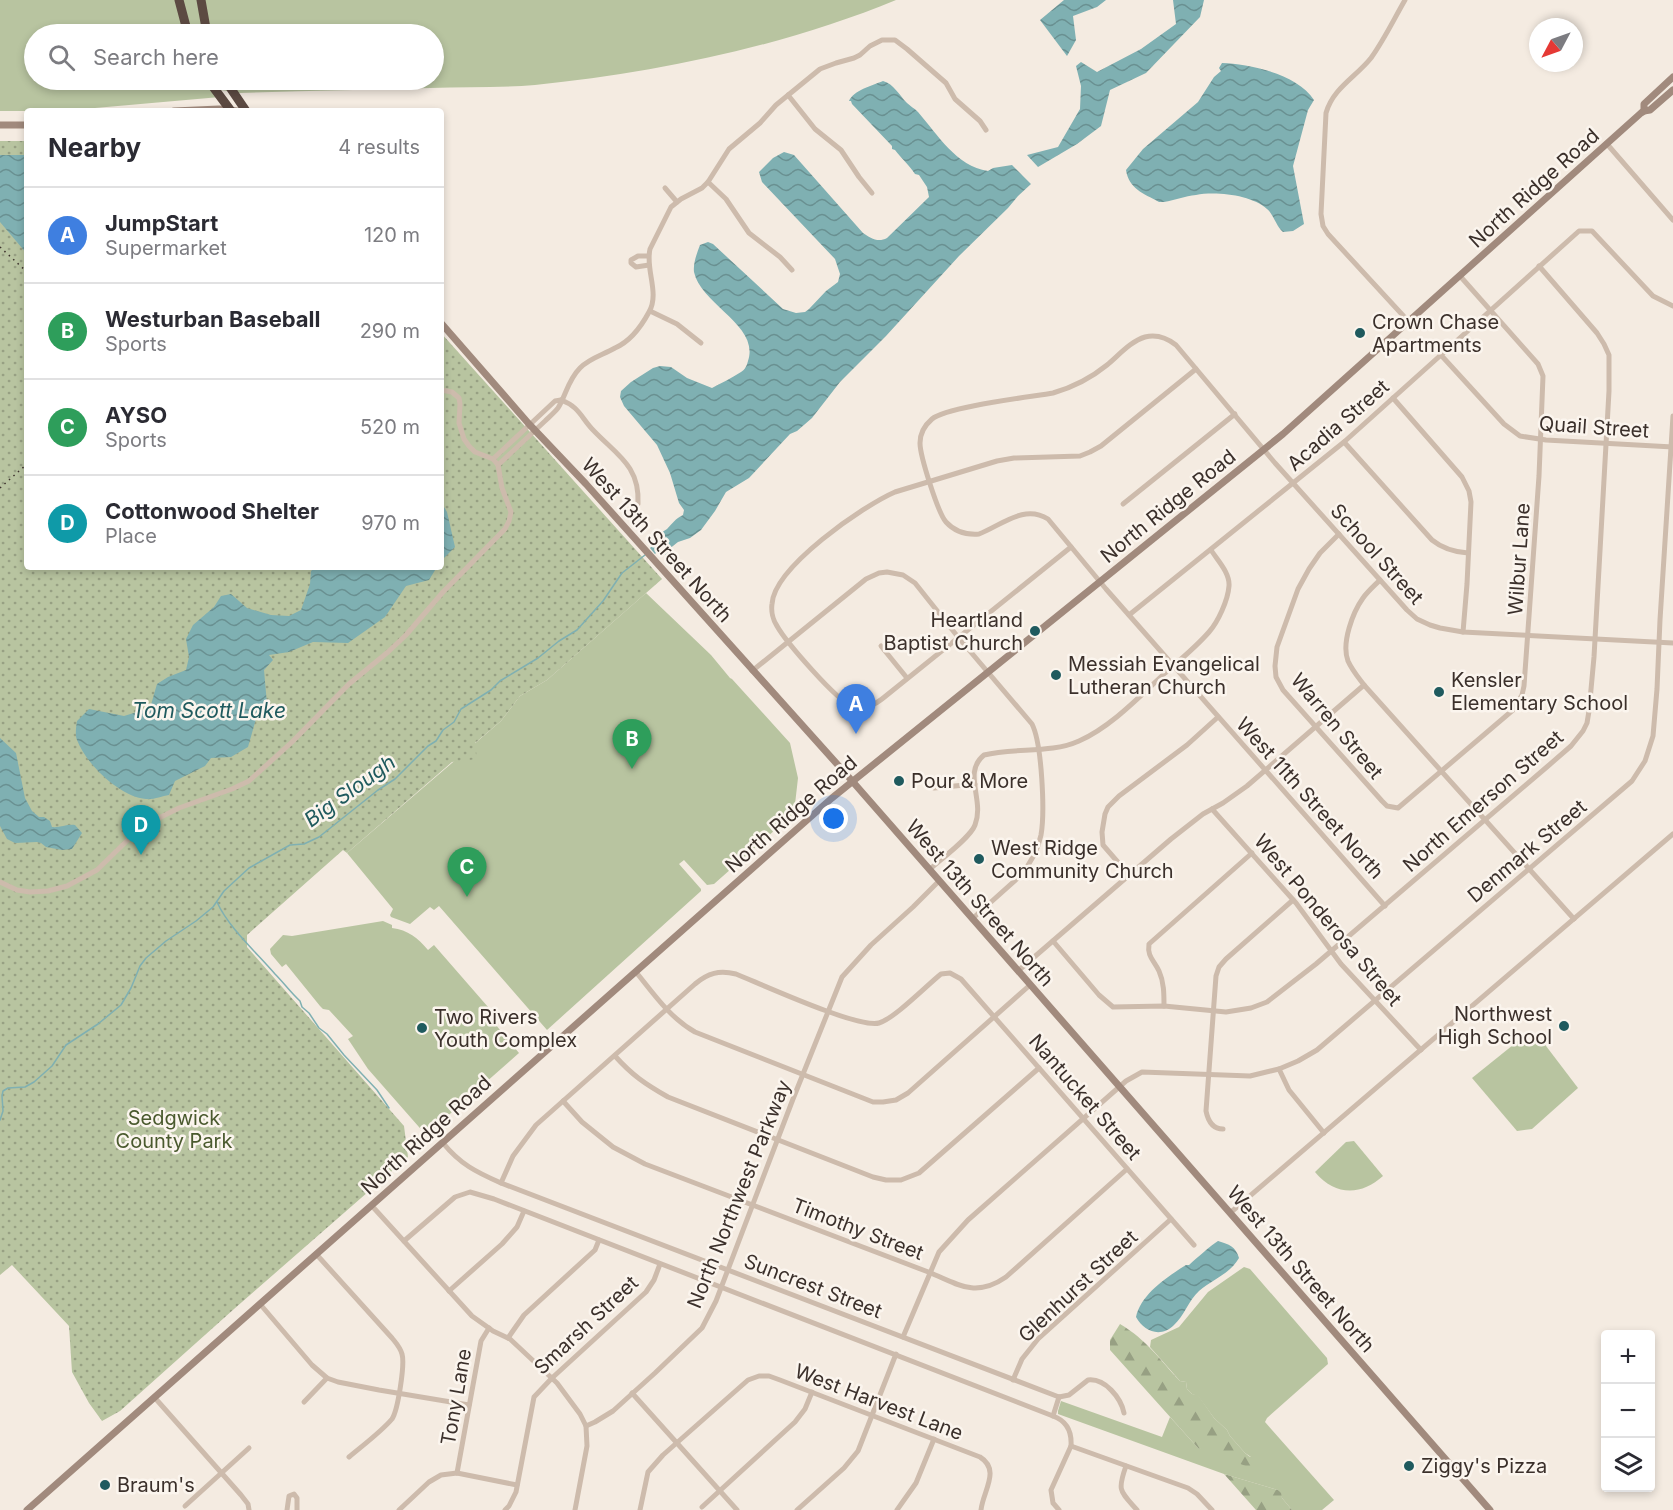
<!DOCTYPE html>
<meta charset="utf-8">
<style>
body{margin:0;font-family:Inter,sans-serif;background:#f2f2f3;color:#2b2b33}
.controls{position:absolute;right:18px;bottom:18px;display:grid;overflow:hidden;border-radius:6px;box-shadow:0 3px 9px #0003}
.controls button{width:54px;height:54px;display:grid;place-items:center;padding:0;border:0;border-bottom:2px solid #e1e1e2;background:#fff;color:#2b2b33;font:30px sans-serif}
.compass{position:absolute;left:1529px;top:18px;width:54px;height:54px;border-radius:50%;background:#fff;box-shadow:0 3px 9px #0003;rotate:229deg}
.you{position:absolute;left:834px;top:819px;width:21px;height:21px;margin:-15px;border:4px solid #fff;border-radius:50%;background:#1a73e8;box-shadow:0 0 0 9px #1a73e833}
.badge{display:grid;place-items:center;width:39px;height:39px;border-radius:50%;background:#2563eb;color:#fff;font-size:20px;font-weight:700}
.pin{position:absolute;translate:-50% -50px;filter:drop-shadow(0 2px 3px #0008)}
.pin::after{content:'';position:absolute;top:32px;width:21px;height:18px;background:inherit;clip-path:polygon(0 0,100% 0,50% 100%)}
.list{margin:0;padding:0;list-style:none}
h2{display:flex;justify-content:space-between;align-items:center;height:78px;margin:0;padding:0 24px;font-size:26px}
h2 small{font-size:20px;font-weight:400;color:#7c7c81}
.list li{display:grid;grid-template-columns:39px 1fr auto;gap:18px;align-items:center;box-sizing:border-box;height:96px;padding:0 24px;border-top:2px solid #e1e1e2}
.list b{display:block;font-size:22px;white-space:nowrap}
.list p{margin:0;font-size:20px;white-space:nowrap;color:#7c7c81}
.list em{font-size:20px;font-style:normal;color:#7c7c81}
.icon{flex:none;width:33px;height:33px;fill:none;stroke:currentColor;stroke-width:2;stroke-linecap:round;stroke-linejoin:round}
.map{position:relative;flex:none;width:1673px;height:1510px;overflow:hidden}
.search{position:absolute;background:#fff;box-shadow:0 3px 9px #0003;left:24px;top:24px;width:420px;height:66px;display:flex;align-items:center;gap:15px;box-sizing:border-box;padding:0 21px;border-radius:33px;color:#7c7c81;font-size:22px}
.panel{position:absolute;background:#fff;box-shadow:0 3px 9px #0003;left:24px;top:108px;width:420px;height:462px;border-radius:6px}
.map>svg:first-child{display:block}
</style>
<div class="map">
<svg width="1673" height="1510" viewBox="0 0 1673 1510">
<defs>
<pattern id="forest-firs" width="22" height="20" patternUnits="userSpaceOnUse" patternTransform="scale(1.5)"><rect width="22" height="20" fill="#b8c4a0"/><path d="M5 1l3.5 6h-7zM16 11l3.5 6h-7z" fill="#97a083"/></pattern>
<pattern id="park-dots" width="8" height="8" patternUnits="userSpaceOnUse" patternTransform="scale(1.5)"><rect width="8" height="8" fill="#b8c4a0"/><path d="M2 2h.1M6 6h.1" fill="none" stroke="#97a083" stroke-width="1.8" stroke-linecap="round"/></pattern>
<pattern id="water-waves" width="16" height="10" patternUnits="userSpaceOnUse" patternTransform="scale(1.5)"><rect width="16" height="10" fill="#7fb0b2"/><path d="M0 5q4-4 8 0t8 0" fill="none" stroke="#699091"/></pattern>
</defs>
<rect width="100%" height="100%" fill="#f4ebe1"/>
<!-- grass -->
<g fill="#b8c4a0" fill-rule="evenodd">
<path d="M0 0H896C785 46 655 73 535 85 500 88 465 87 430 88 367 90 303 91 239 93L215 89 220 97 61 111H0ZM34 34H434V80H34Z"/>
<path d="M646 593 711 655 730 678 732 679 790 743 798 778 794 813 714 884 707 885 684 860 679 864 701 889V891L547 1030 439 906 434 910 430 907 410 924 391 917 390 915 393 909 347 853 501 721 520 696 547 680Z"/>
<path d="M383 921 392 925V928C408 930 418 938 428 950L434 945 495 1015 491 1019 519 1053 426 1135 368 1069 348 1039 353 1036 329 1010 323 1009 320 1006 286 964 282 967 271 954 270 949 283 935 292 936Z"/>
<path d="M1518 1041 1543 1042 1578 1088 1532 1129 1517 1131 1472 1078Z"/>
<path d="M1354 1141 1383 1176C1361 1196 1335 1196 1315 1172L1346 1142Z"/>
<path d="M1244 1267 1250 1269 1327 1358 1328 1364 1267 1418 1265 1422 1334 1500 1322 1510H1292L1282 1498 1278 1490 1224 1474 1058 1414V1411L1061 1401 1162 1437 1170 1417 1198 1448 1251 1457 1245 1453 1230 1436 1227 1430 1214 1418 1198 1396 1192 1394 1187 1389 1186 1382 1180 1381 1150 1347 1151 1340 1179 1327 1208 1292Z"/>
</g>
<!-- forest -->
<g fill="url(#forest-firs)">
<path d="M1120 1324C1147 1340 1159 1359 1180 1381L1186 1382 1187 1389 1192 1394 1198 1395 1214 1418 1227 1430 1230 1436 1245 1453 1256 1462 1259 1471 1198 1448 1110 1350V1340Z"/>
<path d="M1224 1474 1278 1490 1281 1493 1282 1498 1292 1510H1256Z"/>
</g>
<!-- park -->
<path fill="url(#park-dots)" d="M0 141H27V567H441V333L662 579 547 680 520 696 501 721 475 743 477 759 452 762 347 853 343 850 247 935V947L404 1126 408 1157 234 1309 120 1411 102 1421 89 1403 72 1372 69 1326 12 1265 0 1275Z"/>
<!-- water -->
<g fill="url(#water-waves)">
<path d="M1064 0H1106L1097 7 1073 16 1076 40 1067 56 1040 20Z"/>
<path d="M1173 0H1204L1200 17 1146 73 1110 90 1101 126 1077 144 1038 167 1027 155 1058 147 1080 109 1081 86 1076 66 1081 62 1097 72 1141 49 1176 24Z"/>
<path d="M1222 63C1249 64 1298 74 1314 100L1308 110 1293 166 1304 224 1293 231 1283 232C1276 226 1274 215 1267 209 1252 195 1216 191 1196 195 1185 196 1175 200 1164 202H1159C1143 193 1129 189 1126 170L1143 149 1198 102 1214 77 1221 71 1219 68Z"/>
<path d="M883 81C894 84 899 95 907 103 910 106 914 108 918 112 938 135 956 166 988 171L993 168 1012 165 1031 184 1018 196 1008 208 959 256 886 336 840 382 812 418 797 431 790 434 749 478 726 492 715 511 701 530 690 538 678 542 669 549 668 552 669 556 666 557 663 551 659 550 655 554 650 548 655 543 653 538C658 533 663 532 667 529 673 523 675 519 683 515L684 510 679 503 670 473 657 445 624 406 620 397 621 391 631 382 653 368 660 366 671 367 687 378 712 388C721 383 732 378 741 372 745 370 747 365 748 361 760 325 701 305 694 272 693 263 697 253 700 245L708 242 713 244 783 309 796 313 805 312 809 309 826 291 838 282 840 274 835 259 762 182 759 172 773 158 784 152 794 155 863 233C870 238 878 243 887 238L929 197 927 187 919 175 915 174C910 166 901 158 895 150L892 149V146L852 104 851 101H849C854 90 871 86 883 81Z"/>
<path d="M0 155H27V254L0 222Z"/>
<path d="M441 502 447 512 455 547 441 561Z"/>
<path d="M316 567H437L429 580 406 586 385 617 348 643 313 642 289 652 269 655 273 660 264 670 267 704 264 712 256 719 248 747 231 757 211 758 205 766 175 781 169 795C162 796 153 800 146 799 120 797 86 764 77 740 75 735 76 727 77 721L89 709 124 716 150 708 157 684 168 677 186 670 189 657 186 639 193 625 214 607 221 596 231 594 247 608 271 615 289 616 301 610 310 584 311 571Z"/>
<path d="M0 738 16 753 25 798 32 811 39 817H44L50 821 52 827C59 828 67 824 75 825L82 833 72 849 62 850 46 847 41 843 37 842 15 843 7 839 0 826Z"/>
<path d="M1218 1241C1229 1244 1236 1247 1239 1258 1230 1274 1213 1279 1199 1291 1189 1300 1184 1316 1174 1325 1161 1338 1144 1332 1136 1317 1141 1294 1167 1277 1186 1265H1189C1197 1258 1211 1245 1218 1241Z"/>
</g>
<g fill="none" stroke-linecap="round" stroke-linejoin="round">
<!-- stream -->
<g stroke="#7fb0b2" stroke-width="1.5">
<path d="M217 902C228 927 257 953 275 974 284 983 291 993 300 1001L302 1007 309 1013 319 1028 327 1034 344 1055 377 1090 389 1108"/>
<path d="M0 1120 3 1111 2 1096 3 1091 8 1088 25 1087 34 1082 52 1066 66 1045 98 1024 121 1005 131 988 140 966 146 958 166 941 196 921 213 907 224 891 249 868 290 845 304 844 319 837 378 790 395 779 428 746 436 741 443 730 454 722 461 709 491 690 500 681 538 658 559 641 577 630 603 601 622 573 645 555"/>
</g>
<!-- street -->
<g stroke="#cdbbac" stroke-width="5">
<path d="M1405 0C1394 19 1384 40 1371 58 1356 77 1333 88 1326 113L1321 214 1323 226 1328 234 1409 322"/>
<path d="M788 95 815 129 841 150 859 177 872 193"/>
<path d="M1607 144 1673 220"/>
<path d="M708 182 726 199 749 233 780 257 792 270"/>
<path d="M665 188 677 202"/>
<path d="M648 256H638L631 260V263L636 267 649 265"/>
<path d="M650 311 677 324 701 343"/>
<path d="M1440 354 1504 424 1520 436 1546 440 1673 447"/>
<path d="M1393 398 1462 477 1469 491 1471 502 1467 584 1463 632"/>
<path d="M561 400C580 407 581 418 594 431 617 455 640 466 638 504"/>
<path d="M1344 442 1432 540C1443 549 1454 552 1468 553"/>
<path d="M493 459 555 401 561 400"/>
<path d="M498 465C514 450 529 436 545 421 549 417 554 413 558 408 566 395 568 380 580 368 590 358 603 355 615 348 631 341 641 327 649 312 660 293 645 269 650 249L671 207 681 199 702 188 708 182 729 149 760 123 776 105 820 69 836 63 854 58 860 55 870 46 882 40H895L907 49 946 83 955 99 980 121 986 130"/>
<path d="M1123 504 1235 414"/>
<path d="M1339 534 1320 553 1309 569 1298 589 1277 647 1275 666 1276 677 1283 690 1382 801 1387 806 1398 808 1513 710 1522 695 1524 686 1539 476 1543 376 1538 364 1460 276"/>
<path d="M1071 547 882 699C873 706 863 710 852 706 837 701 786 642 777 626 773 620 771 611 772 604 774 567 863 506 895 492L997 461 1014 458 1080 456 1090 452 1101 446 1196 369"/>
<path d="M1380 580C1374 586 1368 591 1363 598 1353 612 1341 643 1348 661 1352 670 1358 677 1364 685L1574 919"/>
<path d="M1129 615 1344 442 1579 231H1592L1653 296 1673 306"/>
<path d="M881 646 907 678"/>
<path d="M752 671 866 579 879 573 887 572 903 575 915 583 958 637 1032 724C1042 744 1045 812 1041 835 1038 850 1030 864 1020 876L972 919"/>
<path d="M934 788 975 784"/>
<path d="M1212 809 1296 903 1341 964 1421 1050"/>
<path d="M929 870C941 859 970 838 975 825 985 800 962 773 984 755 1016 747 1050 754 1079 741 1111 727 1140 696 1165 673 1180 660 1196 647 1209 632 1218 622 1228 600 1229 586 1230 573 1218 561 1211 550"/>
<path d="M1129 875 1103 845 1102 832 1105 814 1108 807 1119 796 1187 745 1218 717"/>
<path d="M0 882 17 890 30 892 48 891 67 886 97 870 141 827 179 808 232 789 249 781 292 742 349 684 388 652 406 635 443 592 505 529 509 521 511 512 502 488 498 465 493 459 475 452 469 446 464 439 459 423 460 404 459 398 452 392 441 390"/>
<path d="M1385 906 1106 589 1048 519C1024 504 1002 525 979 534 966 535 955 532 946 522 938 513 920 456 920 443 920 434 925 425 932 419 946 407 1030 397 1053 393 1074 387 1091 378 1107 365 1118 356 1131 341 1145 337 1157 334 1167 338 1176 345L1275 463 1407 610 1417 619 1430 625 1440 628 1463 632 1673 643"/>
<path d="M1053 941 1099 995 1113 1007 1164 1006 1226 1012 1251 1008 1267 1002 1316 964 1548 766 1571 746 1583 731 1587 723 1589 711 1594 657 1609 391V355L1604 344 1597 333 1539 266"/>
<path d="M1018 971 1171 839 1203 814 1223 803 1247 786 1364 685"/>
<path d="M636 972C653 993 670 1018 695 1032L873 1102H883L896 1100 908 1093 1030 985"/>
<path d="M1164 1006C1164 994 1164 982 1159 971 1154 960 1147 957 1149 944L1252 853"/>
<path d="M615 1056C632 1075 645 1084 668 1097L873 1177 886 1180H901L919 1173 1039 1068"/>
<path d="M1279 1069 1289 1090 1324 1133"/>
<path d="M563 1101 582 1122 613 1147 645 1164 931 1273C960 1286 977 1297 1006 1277L1127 1169"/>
<path d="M1223 1129C1213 1129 1208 1121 1206 1111L1216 976 1219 967 1226 959 1293 900"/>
<path d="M443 1143C460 1164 476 1172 501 1183L1059 1397"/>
<path d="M501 1183 513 1156 536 1125 695 984C708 973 719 970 736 974 761 984 859 1029 879 1023 895 1018 926 986 941 974L950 973 961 979 1194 1245"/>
<path d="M372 1206 472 1316 493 1331 510 1339 557 1383 580 1414 586 1426 587 1446 575 1510"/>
<path d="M1230 1213 1673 834"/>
<path d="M404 1241 455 1197 470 1192 494 1199 1053 1416C1067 1421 1072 1431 1071 1446L1051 1490 1053 1503 1059 1510"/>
<path d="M317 1255 392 1338C396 1343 400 1347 402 1354 405 1364 398 1410 392 1419 381 1432 362 1446 349 1457"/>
<path d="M449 1291 502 1244 517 1227 524 1211"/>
<path d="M260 1304 312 1365 327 1378 338 1382 379 1390 469 1405"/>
<path d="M903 1337 939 1252 968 1220 1126 1081 1142 1072 1250 1076 1279 1069 1298 1061 1317 1050 1632 781 1645 761 1653 736 1657 689 1660 620 1673 416"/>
<path d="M508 1338 524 1315 595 1250 599 1240"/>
<path d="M1013 1380 1022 1359 1038 1339 1171 1219"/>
<path d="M632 1393 737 1510"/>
<path d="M1059 1397 1069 1395 1088 1380C1105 1378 1121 1398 1124 1413"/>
<path d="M155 1398 241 1495 248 1504 249 1510"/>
<path d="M304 1402 327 1378"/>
<path d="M1053 1416 1059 1397"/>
<path d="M586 1426 595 1422 613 1411 655 1373 702 1328 716 1301 793 1099 842 977 871 945 913 907 939 881"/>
<path d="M1071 1446 1188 1488 1197 1494 1212 1510"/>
<path d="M1126 1466C1117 1491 1120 1491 1137 1510"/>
<path d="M457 1473 481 1341 489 1328"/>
<path d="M185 1506 249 1448"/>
<path d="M702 1507 795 1422 805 1409 812 1392"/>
<path d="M287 1510 289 1496 294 1494 297 1498V1510"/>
<path d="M399 1510 429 1482 441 1475 457 1473 517 1485"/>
<path d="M505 1510 509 1506 516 1492 534 1397 552 1378 646 1292 654 1280 660 1264"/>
<path d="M640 1510 648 1472 663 1455 748 1380 759 1376H769L780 1380 980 1457C1001 1470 983 1491 981 1510"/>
<path d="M797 1510 844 1468 858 1451 896 1354"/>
<path d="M897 1510 916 1483 934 1439"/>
</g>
<!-- secondary -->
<g stroke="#a18a7d" stroke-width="7">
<path d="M174 111 219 109 237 111"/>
<path d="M1644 111V104L1673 77"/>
<path d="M0 125H27"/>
<path d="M441 323 529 424 586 484 846 774 1490 1510"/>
<path d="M27 1510 832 798 1283 434 1641 113 1644 111 1650 110 1673 90"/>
</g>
<!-- highway -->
<g stroke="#5c4a42" stroke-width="9">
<path d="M179 0 188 34"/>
<path d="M201 0 207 34"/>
<path d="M225 80 246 111"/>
</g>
<!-- rail -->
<g stroke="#3b302b" stroke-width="1.5" stroke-dasharray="1.5 4.5" stroke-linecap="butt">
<path d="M0 247 27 272"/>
<path d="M0 488 27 464"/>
</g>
<!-- highway-bridge -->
<path stroke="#5c4a42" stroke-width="9" d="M208 80 231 111"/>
</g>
<!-- markers -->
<g fill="#1f5a5e" stroke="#fbf5ee" stroke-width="2">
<circle cx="1360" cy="333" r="6"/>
<circle cx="1035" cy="631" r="6"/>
<circle cx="1056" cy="675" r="6"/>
<circle cx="1439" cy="692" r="6"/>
<circle cx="899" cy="781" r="6"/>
<circle cx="979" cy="859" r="6"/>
<circle cx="1564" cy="1026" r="6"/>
<circle cx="422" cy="1028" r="6"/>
<circle cx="1409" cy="1466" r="6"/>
<circle cx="105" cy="1485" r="6"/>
</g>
<g text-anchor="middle" stroke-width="5" stroke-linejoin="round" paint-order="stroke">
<!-- street labels -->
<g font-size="20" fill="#3b302b" stroke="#fbf5ee">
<text transform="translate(1534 188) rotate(-42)" y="7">North Ridge Road</text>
<text transform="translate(1338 425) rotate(-41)" y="7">Acadia Street</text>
<text transform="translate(1594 427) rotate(4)" y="7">Quail Street</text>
<text transform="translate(1168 506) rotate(-39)" y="7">North Ridge Road</text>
<text transform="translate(657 540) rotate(48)" y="7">West 13th Street North</text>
<text transform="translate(1377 554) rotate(48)" y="7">School Street</text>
<text transform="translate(1519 559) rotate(-86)" y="7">Wilbur Lane</text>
<text transform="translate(1337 726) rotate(50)" y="7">Warren Street</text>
<text transform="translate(1310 798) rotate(48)" y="7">West 11th Street North</text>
<text transform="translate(1483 801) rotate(-41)" y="7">North Emerson Street</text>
<text transform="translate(791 814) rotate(-41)" y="7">North Ridge Road</text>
<text transform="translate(1527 851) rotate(-40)" y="7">Denmark Street</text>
<text transform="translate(980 903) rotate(49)" y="7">West 13th Street North</text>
<text transform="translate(1328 920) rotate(50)" y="7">West Ponderosa Street</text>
<text transform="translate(1085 1097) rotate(49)" y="7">Nantucket Street</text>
<text transform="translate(426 1135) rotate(-42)" y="7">North Ridge Road</text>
<text transform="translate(739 1194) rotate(-68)" y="7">North Northwest Parkway</text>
<text transform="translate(858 1229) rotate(21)" y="7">Timothy Street</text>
<text transform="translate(1301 1269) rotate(49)" y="7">West 13th Street North</text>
<text transform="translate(813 1286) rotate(21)" y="7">Suncrest Street</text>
<text transform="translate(1078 1286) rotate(-43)" y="7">Glenhurst Street</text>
<text transform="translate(586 1325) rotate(-43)" y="7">Smarsh Street</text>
<text transform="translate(456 1397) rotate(-80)" y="7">Tony Lane</text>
<text transform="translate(879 1402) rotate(21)" y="7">West Harvest Lane</text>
</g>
<!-- poi labels -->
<g font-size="20" fill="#3b302b" stroke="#fbf5ee" text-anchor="start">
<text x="1372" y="329">Crown Chase<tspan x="1372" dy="23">Apartments</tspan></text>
<text x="1023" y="627" text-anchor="end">Heartland<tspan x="1023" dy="23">Baptist Church</tspan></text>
<text x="1068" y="671">Messiah Evangelical<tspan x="1068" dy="23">Lutheran Church</tspan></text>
<text x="1451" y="687">Kensler<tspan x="1451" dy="23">Elementary School</tspan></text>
<text x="911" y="788">Pour &amp; More</text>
<text x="991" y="855">West Ridge<tspan x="991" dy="23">Community Church</tspan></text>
<text x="1552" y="1021" text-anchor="end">Northwest<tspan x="1552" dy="23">High School</tspan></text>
<text x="434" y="1024">Two Rivers<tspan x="434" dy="23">Youth Complex</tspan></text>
<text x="1421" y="1473">Ziggy's Pizza</text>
<text x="117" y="1492">Braum's</text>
</g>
<!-- park labels -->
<g font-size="20" fill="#4a5a2e" stroke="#fbf5ee">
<text x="174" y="1125">Sedgwick<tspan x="174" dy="23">County Park</tspan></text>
</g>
<!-- water labels -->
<g font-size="21" font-style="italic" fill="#1f5a5e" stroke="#fbf5ee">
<text x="209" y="718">Tom Scott Lake</text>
<text transform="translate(350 791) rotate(-36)" y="7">Big Slough</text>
</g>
</g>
</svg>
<div class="controls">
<button>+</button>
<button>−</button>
<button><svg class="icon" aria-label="layers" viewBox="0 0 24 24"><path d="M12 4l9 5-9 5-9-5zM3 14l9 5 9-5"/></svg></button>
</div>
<svg class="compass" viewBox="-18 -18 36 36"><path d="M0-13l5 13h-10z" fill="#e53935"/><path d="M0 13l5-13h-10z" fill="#7c7c81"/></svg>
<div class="you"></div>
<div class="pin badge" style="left:856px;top:734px;background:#3f7fe0">A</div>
<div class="pin badge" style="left:632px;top:769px;background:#2e9e5b">B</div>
<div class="pin badge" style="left:467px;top:897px;background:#2e9e5b">C</div>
<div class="pin badge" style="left:141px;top:855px;background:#0f9aa8">D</div>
<div class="search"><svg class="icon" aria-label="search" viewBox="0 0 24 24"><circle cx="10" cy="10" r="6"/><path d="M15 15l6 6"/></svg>Search here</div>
<section class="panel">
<h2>Nearby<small>4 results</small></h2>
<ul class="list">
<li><span class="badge" style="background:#3f7fe0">A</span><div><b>JumpStart</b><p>Supermarket</p></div><em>120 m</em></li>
<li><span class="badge" style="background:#2e9e5b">B</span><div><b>Westurban Baseball</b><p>Sports</p></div><em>290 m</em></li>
<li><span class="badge" style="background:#2e9e5b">C</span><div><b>AYSO</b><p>Sports</p></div><em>520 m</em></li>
<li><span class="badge" style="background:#0f9aa8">D</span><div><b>Cottonwood Shelter</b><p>Place</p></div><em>970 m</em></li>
</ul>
</section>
</div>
